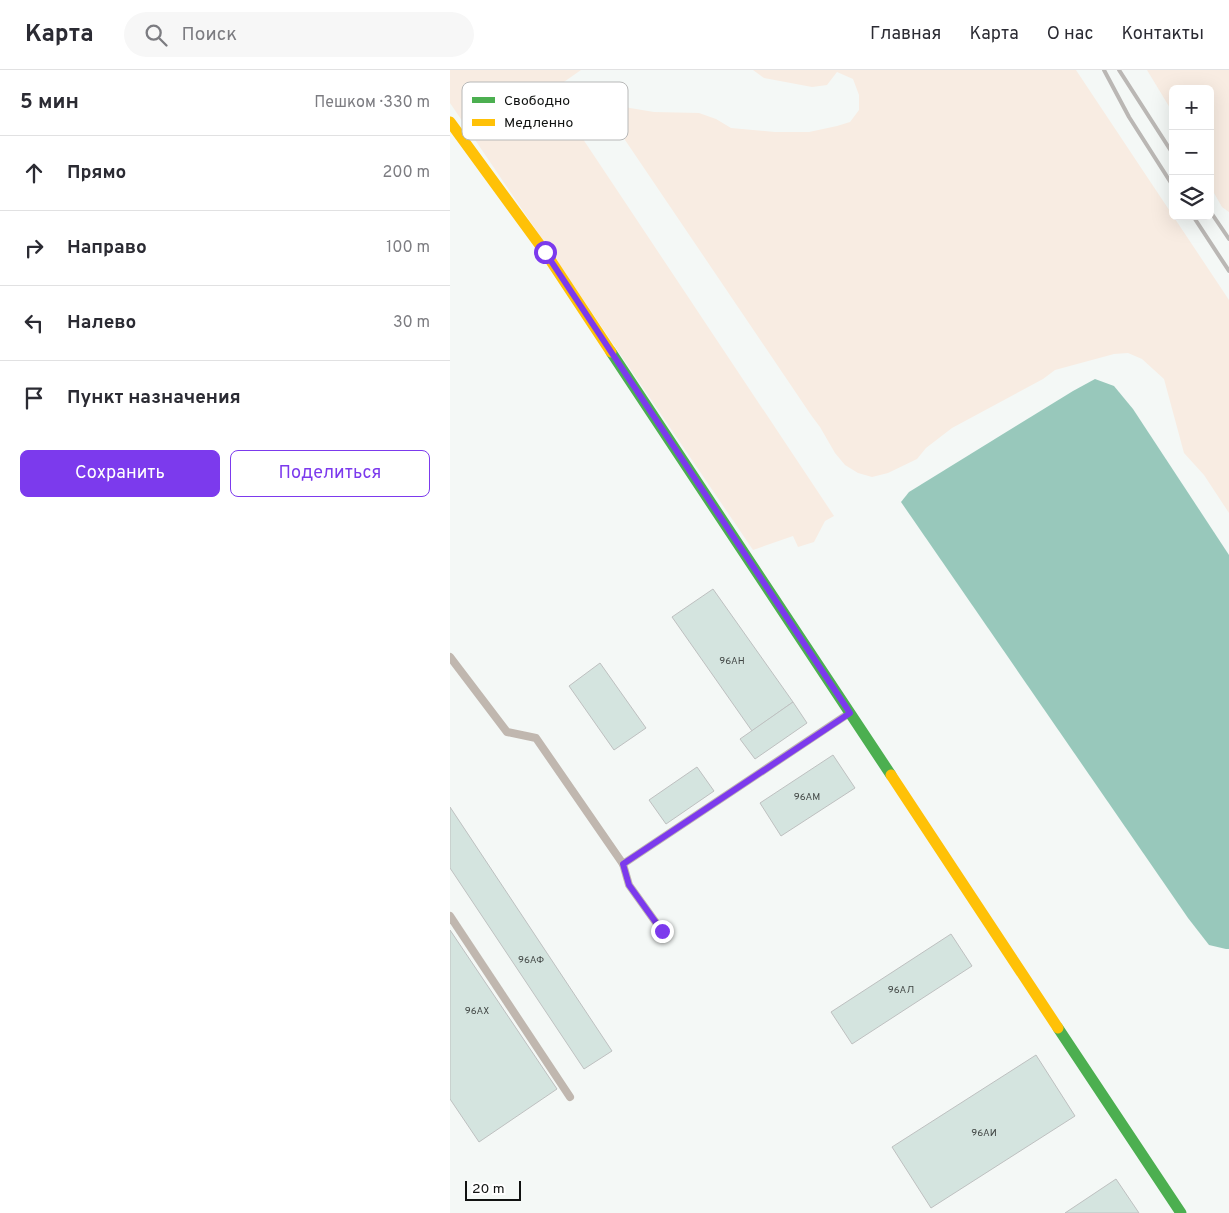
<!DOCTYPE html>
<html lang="ru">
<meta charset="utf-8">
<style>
body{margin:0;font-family:Overpass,sans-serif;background:#f7f7f7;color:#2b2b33}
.controls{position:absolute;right:15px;top:15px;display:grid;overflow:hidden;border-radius:8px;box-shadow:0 5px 20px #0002}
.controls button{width:45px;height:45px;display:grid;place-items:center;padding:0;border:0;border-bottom:1px solid #e1e1e2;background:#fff;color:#2b2b33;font:25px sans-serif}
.scale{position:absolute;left:15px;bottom:12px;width:56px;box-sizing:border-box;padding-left:5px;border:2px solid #101211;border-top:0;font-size:14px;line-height:18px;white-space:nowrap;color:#101211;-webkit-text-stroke:4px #fff;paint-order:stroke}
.stop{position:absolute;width:15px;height:15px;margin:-11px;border:4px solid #7c3aed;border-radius:50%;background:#fff}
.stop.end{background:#7c3aed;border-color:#fff;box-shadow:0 1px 5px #0008}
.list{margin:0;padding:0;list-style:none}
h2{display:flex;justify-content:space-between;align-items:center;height:65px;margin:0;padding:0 20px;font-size:21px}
h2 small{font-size:16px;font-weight:400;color:#7c7c81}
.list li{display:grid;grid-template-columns:32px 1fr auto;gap:15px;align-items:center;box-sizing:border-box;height:75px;padding:0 20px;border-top:1px solid #e1e1e2}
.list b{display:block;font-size:19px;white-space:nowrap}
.list em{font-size:16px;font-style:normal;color:#7c7c81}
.actions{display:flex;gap:10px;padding:15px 20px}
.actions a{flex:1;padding:11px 0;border:1px solid #7c3aed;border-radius:8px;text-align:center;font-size:18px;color:#7c3aed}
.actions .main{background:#7c3aed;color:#fff}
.icon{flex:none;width:28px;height:28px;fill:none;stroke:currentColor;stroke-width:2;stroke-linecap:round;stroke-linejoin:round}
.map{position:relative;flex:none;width:779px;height:1143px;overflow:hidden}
header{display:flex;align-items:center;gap:30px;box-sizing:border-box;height:70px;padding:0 25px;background:#fff;border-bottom:1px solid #e1e1e2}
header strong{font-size:24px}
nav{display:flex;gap:28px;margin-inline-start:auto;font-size:18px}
.search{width:350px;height:45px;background:#f7f7f7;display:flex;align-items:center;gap:12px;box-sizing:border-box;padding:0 18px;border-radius:28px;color:#7c7c81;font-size:19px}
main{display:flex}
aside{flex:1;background:#fff}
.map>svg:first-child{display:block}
</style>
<header>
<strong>Карта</strong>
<div class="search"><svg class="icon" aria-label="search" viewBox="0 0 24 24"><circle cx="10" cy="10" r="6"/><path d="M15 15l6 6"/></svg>Поиск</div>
<nav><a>Главная</a><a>Карта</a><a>О нас</a><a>Контакты</a></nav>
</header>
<main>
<aside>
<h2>5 мин<small>Пешком · 330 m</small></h2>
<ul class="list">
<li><svg class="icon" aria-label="ahead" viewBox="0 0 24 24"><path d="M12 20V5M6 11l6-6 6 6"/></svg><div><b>Прямо</b></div><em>200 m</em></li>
<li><svg class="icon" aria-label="right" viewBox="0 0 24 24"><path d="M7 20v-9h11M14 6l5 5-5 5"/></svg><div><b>Направо</b></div><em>100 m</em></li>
<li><svg class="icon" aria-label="left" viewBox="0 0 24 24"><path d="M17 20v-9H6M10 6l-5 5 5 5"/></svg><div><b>Налево</b></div><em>30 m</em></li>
<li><svg class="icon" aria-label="arrive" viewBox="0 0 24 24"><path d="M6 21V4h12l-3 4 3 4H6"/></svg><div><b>Пункт назначения</b></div></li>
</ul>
<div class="actions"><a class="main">Сохранить</a><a>Поделиться</a></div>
</aside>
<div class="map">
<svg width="779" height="1143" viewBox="0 0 779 1143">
<rect width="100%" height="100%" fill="#f4f8f6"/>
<!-- green -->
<g fill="#f8ece2">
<path d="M0 0H131L101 21 384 446 375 451 364 472 348 477 343 466 303 480 0 33Z"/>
<path d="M303 0H626L779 230V443L754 405 734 383 714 309 692 289 678 283 664 284 605 300 593 309 502 358 476 378 467 389 438 403 422 407 408 403 395 395 385 383 370 357 361 345 171 64 162 46 174 37 204 42 249 43 266 49 281 58 325 62H359L387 56 400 52 409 40V25L403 9 387 2 377 15 362 17 314 8Z"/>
<path d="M697 0H779V142L772 137 760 116V19H723V43Z"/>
</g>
<!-- water -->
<path fill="#98c8bb" d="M645 309 664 316 683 339 779 485V879H776L759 875 738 848 451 432 459 422 623 321Z"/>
<!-- building -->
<g fill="#d4e4df" stroke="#bec0c0">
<path d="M263 519 343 632 302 661 222 547Z"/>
<path d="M150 593 196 658 164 680 119 616Z"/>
<path d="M343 632 357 653 305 689 290 669Z"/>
<path d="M383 685 405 718 331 766 310 733Z"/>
<path d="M247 697 264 721 216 754 199 730Z"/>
<path d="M0 737 162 981 134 999 0 798Z"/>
<path d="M0 860 107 1019 29 1072 0 1029Z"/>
<path d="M501 864 522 896 402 974 381 942Z"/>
<path d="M586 985 625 1046 481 1138 442 1077Z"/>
<path d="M666 1109 689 1143H615Z"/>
</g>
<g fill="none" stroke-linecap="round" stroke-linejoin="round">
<!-- lane -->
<g stroke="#c0b7af" stroke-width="8">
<path d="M0 587 57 662 86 668 173 794 179 815 212 861"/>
<path d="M173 794 398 644"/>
<path d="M0 846 120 1027"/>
</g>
<!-- fast -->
<g stroke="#4caf50" stroke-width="11">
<path d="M161 282 441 705"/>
<path d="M608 958 731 1143"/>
</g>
<!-- slow -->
<g stroke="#ffc107" stroke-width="11">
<path d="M0 52 95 182 161 282"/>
<path d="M441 705 608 958"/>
</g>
<!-- rail -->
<g stroke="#bab7b4" stroke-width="4">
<path d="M654 0 679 47 723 116"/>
<path d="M669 0 723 84"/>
<path d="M760 141 779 169"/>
<path d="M743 146 779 201"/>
</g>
</g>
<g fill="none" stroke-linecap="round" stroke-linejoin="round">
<!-- route -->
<path stroke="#7c3aed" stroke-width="6" d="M95 182 400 643 173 794 179 815 212 861"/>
</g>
<g text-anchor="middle" stroke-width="5" stroke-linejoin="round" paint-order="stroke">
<!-- number labels -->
<g font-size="10" fill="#414644">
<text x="282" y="594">96АН</text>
<text x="357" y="730">96АМ</text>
<text x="81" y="893">96АФ</text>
<text x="451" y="923">96АЛ</text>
<text x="27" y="944">96АХ</text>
<text x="534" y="1066">96АИ</text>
</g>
</g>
<!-- legend -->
<rect x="12" y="12" width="166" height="58" rx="8" fill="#fff" stroke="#b7b8b8" stroke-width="1"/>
<rect x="22" y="27" width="23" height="6" fill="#4caf50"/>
<rect x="22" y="49" width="23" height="7" fill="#ffc107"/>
<g font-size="14" fill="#101211">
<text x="54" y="35">Свободно</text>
<text x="54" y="57">Медленно</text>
</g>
</svg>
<div class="controls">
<button>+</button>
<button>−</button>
<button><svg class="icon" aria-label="layers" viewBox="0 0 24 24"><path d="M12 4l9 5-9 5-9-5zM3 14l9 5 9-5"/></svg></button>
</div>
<div class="scale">20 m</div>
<div class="stop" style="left:95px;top:182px"></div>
<div class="stop end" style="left:212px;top:861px"></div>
</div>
</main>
